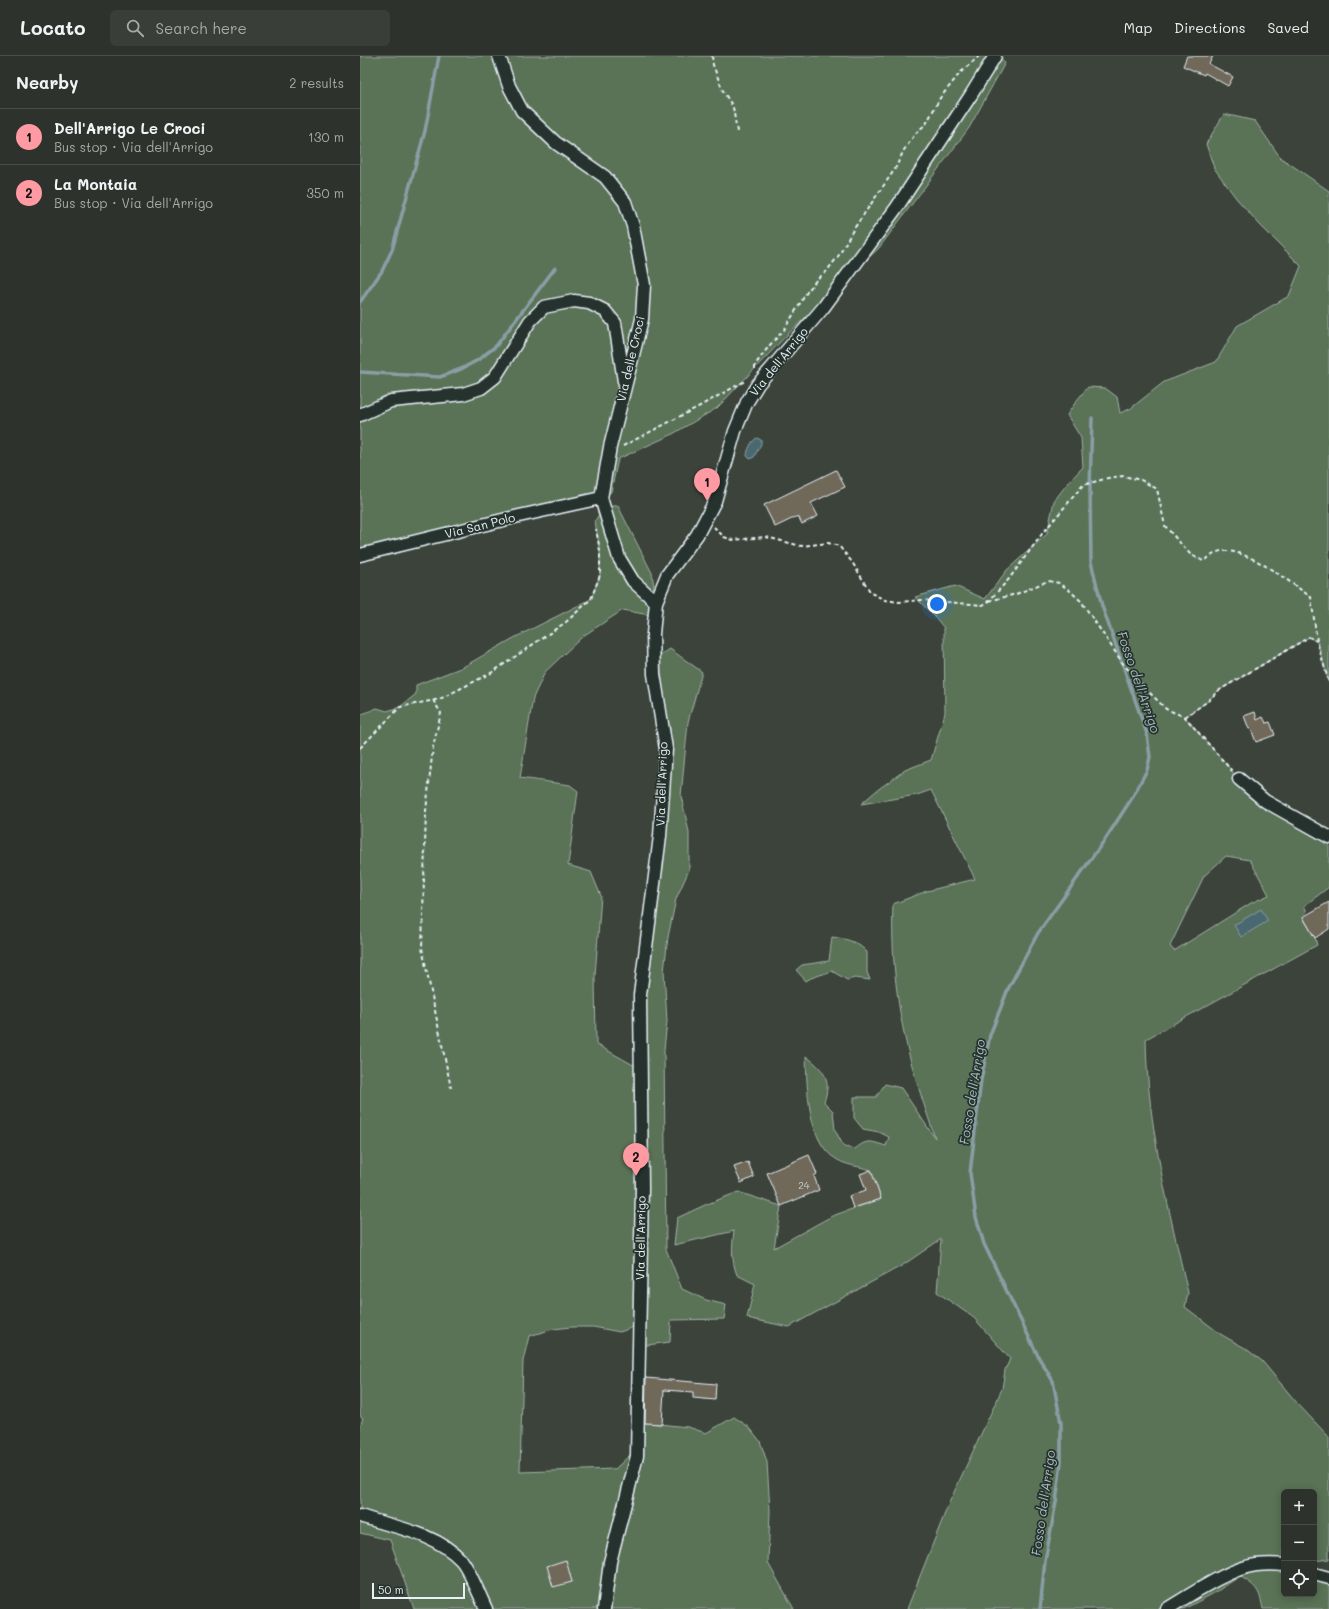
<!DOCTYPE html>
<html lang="en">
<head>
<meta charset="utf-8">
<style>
	:root { --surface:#2d322c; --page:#393e38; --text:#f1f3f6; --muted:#a7aaa9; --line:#484d48; --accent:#ff9aa2 }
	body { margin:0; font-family:Mali,sans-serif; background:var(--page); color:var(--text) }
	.controls { position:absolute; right:12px; bottom:12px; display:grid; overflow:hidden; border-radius:6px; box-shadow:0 2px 10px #0003 }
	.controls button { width:36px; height:36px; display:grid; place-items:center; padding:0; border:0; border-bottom:1px solid var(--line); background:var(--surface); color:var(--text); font:20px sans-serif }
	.scale { position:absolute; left:12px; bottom:10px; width:93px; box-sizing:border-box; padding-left:4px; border:2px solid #e8f1f8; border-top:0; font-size:11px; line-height:14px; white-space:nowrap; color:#e8f1f8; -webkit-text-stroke:3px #26332d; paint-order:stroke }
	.you { position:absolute; left:577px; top:548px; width:14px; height:14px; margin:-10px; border:3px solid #fff; border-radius:50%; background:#1a73e8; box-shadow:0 0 0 6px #1a73e833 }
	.badge { display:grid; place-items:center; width:26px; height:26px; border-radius:50%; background:var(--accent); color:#111; font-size:13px; font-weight:700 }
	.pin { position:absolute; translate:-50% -33px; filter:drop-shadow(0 1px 2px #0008) }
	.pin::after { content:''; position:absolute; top:21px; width:14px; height:12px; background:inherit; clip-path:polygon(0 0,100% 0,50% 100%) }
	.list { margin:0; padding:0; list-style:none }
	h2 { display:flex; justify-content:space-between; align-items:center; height:52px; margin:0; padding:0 16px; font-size:17px }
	h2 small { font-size:13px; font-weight:400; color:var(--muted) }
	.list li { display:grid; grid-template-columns:26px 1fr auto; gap:12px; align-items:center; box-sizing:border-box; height:56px; padding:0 16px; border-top:1px solid var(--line) }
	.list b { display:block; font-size:15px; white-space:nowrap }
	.list p { margin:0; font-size:13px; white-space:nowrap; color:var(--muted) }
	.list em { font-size:13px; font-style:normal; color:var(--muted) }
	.icon { flex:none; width:22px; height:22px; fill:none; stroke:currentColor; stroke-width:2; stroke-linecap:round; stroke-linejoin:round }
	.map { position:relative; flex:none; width:969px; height:1553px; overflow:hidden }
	header { display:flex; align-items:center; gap:24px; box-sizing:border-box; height:56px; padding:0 20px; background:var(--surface); border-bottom:1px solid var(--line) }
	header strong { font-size:19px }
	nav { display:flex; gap:22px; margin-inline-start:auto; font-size:14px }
	.search { width:280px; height:36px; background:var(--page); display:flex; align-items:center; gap:10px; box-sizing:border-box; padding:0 14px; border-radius:6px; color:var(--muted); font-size:15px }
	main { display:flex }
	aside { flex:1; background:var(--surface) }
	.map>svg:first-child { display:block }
	.green { fill:#5a7257; stroke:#a1b2a8; fill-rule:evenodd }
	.water { fill:#496870; stroke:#899fa6 }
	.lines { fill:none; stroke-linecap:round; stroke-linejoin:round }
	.stream { stroke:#899fa6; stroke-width:3.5 }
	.building { fill:#706858; stroke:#e8f1f8 }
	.minor-casing { stroke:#e8f1f8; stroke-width:15 }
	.path { stroke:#e8f1f8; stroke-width:2; stroke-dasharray:4 3; stroke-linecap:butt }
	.minor { stroke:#26332d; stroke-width:12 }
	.labels { text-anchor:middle; stroke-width:3.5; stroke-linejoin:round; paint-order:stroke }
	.number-label { font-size:10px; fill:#cacfd0 }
	.street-label { font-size:12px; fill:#e8f1f8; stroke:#26332d }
	.water-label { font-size:13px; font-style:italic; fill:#a8bac2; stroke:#26332d }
</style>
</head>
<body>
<header>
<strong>Locato</strong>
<div class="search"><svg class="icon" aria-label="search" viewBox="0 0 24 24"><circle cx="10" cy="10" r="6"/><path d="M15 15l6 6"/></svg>Search here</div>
<nav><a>Map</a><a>Directions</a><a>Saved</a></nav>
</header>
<main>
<aside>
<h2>Nearby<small>2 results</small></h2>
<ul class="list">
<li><span class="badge">1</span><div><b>Dell'Arrigo Le Croci</b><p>Bus stop · Via dell'Arrigo</p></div><em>130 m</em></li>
<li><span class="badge">2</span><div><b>La Montaia</b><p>Bus stop · Via dell'Arrigo</p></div><em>350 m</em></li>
</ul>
</aside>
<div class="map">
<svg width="969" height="1553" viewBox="0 0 969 1553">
	<rect width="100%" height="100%" fill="#3c433a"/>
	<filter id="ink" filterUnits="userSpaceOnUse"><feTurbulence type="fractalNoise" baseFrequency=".025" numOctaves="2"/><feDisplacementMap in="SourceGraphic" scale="8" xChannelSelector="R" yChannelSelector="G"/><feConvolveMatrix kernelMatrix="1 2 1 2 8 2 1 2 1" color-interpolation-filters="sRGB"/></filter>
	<g filter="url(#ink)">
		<path class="green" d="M0,0h639l6,7 -36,65 -90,120 -91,86 -71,74 -46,27 -53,24 -7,33 -10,6 -241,57z
			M864,58l31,7 25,36 49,34v492l-12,-41 -8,-5 -91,54 -10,10 -23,16 54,62 90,58v50l-25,19 2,3v4l-3,5 12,20 2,7 -171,94c1,86 23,170 42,254l-3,14 37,28 23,13 17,13 35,42 32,34v122l-15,2v-69h-30v102h30v-20l15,4v31h-66c-4,-21 -7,-22 -23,-33l-24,16 -32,17h-277l42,-106 53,-114 3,-19 5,-11 -36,-41 -37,-26 4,-53 -38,26 -114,62 -42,-9 8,-34 -18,-9c-6,-16 -5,-28 -3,-44l-60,14 3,-27 28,-13 33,-13 43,14 -7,42 58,-32 49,-17 -10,-29c-12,-4 -24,-4 -35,-11 -29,-17 -29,-73 -30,-103 18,14 26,23 18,46l9,9 2,19 9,17 11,2c13,-11 17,-7 31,-3l3,-9 -10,-5 -16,-3 -9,-11v-21h22l9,-13 16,4 34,50c-8,-25 -17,-50 -24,-76 -14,-51 -20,-105 -18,-158l34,-13 48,-12 -44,-89 -14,5 -56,9 15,-13 29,-21 26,-10 14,-47 -1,-85 -9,-11 -20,-20 40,-11 30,13 22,-29 40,-36 7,-33 13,-17 16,-17 -2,-29 -14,-23 10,-15 11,-13 17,1 12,9 3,16 10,-4 34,-27 52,-20 21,-36 52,-30 12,-30 -41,-41 -24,-27 -22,-30 -8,-24zM866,800l24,4 19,35 -18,8 -77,48 -4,-5 34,-70z
			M244,450h14l34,67 4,29 -2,14 -31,-6 -40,26 -38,36 -12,26 -13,80 50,7 8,6 -10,74 23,7 10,24 -6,80 1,68 48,27 -2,-62 19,-159 9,-122 -6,-15 -6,-56 12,-8 32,23 -14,50 -7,74 8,36v38l-13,29 -8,38 -4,34 3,50 -3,29 2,199 16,40 24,11 20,5 -2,14 -53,1 -1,22 -31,4v-21l-19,7 -27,-5h-22l-18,2 -24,7 -6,25 -3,111 95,-3 16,-15 7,-32 50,5 18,6 28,-16 15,10 11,14 7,21 3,49 -2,52 26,46h-380l-24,-69 -30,-7v-106l3,-9 -3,-2v-701l17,-7 10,3 13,-4 16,-13v-9l47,-18 49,-28 79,-40 9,-24v-24l-5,-30z
			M472,881c15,2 24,4 35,15v20l3,8 -15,-2 -8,2 -15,-9 -21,7 -5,3 -10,-11 6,-5 27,-4z"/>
		<path class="water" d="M397,382l4,2v4l-7,13 -4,2 -3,-3c0,-6 5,-16 10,-18z
			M901,853l7,12 -27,16 -7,-12z"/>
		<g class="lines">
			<path class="stream" d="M0,246l22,-31 10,-21 33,-119 14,-75
				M0,316l80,5 21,-8 17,-9 18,-14 59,-78
				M680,1553l5,-48 11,-59 5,-40v-39l-8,-42 -14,-23 -55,-114 -8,-27 -6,-44 11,-93 9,-45 18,-46 30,-56 68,-95 26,-40 15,-28 3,-13 -3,-23 -45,-128 -11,-44 -1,-73 2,-71"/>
		</g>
		<path class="building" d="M827,0h26l-4,8 24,13 -5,9 -23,-13 -1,2 -21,-9z
			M476,414l9,17 -34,16 7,13 -16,8 -4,-8 -23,11 -11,-22z
			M895,656l2,8 6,-3 3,6 4,-1 5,13 -19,7 -5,-13h-2l-5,-13z
			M969,846v27l-14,9 -12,-21z
			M449,1099l8,19 -3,2 5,14 -38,16 -14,-33z
			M388,1106l6,15 -13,6 -7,-16z
			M511,1114l10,29 -28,9 -4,-12 17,-6 -6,-16z
			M286,1322l70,6 -1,16 -22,-2v-6l-29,-2 -2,34 -17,-1z
			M206,1504l6,22 -19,5 -6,-21z"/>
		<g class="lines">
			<defs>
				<path id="minor" d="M139,0l10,30 13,25 34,32 49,34 20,25 8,24 11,59 -2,34 -32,128 -9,51 18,60 14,23 23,21
					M0,359l31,-14 72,-7 18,-6 14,-11 35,-56 14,-14 30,-6 15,2 16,8 10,12 9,58
					M0,499l159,-39 82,-18
					M879,723l26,22 64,36
					M0,1460c33,11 76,17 101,44 7,7 20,38 25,49
					M954,1518l15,4
					M244,1553l6,-47 27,-106 5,-268 -2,-193 20,-159 6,-87 -12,-75 -1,-40 3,-32 11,-27 30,-40 18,-34 20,-70 12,-29 11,-18 65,-76 74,-101 74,-112 24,-39
					M807,1553c23,-14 63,-41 89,-44 9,-1 19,-1 28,0"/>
			</defs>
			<use href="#minor" class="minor-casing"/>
			<path class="path" d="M352,0l1,9 10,26 10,16 4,25
				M395,313v-4l14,-19 15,-16 23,-38 10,-13 9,-7 13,-17 14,-25 42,-61 9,-19 12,-17 10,-9 14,-26 20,-25 19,-17
				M263,390l75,-39 47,-26
				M354,471l10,10 9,3 33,-3 35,9 27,-3 11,3 13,16 19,31 14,7 14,2 23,-2 61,5 5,-3 21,-23 33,-45 41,-49 25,-7 15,-2 18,4 16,9 8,37 25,28 13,7c6,-3 13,-10 19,-10 27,-2 67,31 89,46l6,44 12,42
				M629,545l27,-7 32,-13 11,2 9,6 13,12 43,64 19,21 23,23 19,8 47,54
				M73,644l8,13 -8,34 -7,64 -4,137 29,140
				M825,661l23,-16 10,-10 91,-54 7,4
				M0,692l40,-41 40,-8 51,-26 75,-51 25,-23 9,-24v-24l-4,-22"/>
			<use href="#minor" class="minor"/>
		</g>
	</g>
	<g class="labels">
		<g class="number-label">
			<text x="444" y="1133">24</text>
		</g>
		<g class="street-label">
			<text transform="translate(271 303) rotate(-77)" y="4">Via delle Croci</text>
			<text transform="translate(419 306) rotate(-51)" y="4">Via dell'Arrigo</text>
			<text transform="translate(120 470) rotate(-14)" y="4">Via San Polo</text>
			<text transform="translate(302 728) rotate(-88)" y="4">Via dell'Arrigo</text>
			<text transform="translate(281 1182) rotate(-89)" y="4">Via dell'Arrigo</text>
		</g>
		<g class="water-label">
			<text transform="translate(779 626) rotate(71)" y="5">Fosso dell'Arrigo</text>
			<text transform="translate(612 1036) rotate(-81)" y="5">Fosso dell'Arrigo</text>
			<text transform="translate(683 1447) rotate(-82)" y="5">Fosso dell'Arrigo</text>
		</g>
	</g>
</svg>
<div class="controls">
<button>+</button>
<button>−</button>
<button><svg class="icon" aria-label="locate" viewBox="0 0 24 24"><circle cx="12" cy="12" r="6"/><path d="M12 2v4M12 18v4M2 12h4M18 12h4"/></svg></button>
</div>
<div class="scale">50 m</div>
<div class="you"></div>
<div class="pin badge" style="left:347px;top:445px">1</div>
<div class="pin badge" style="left:276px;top:1120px">2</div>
</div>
</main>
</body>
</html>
